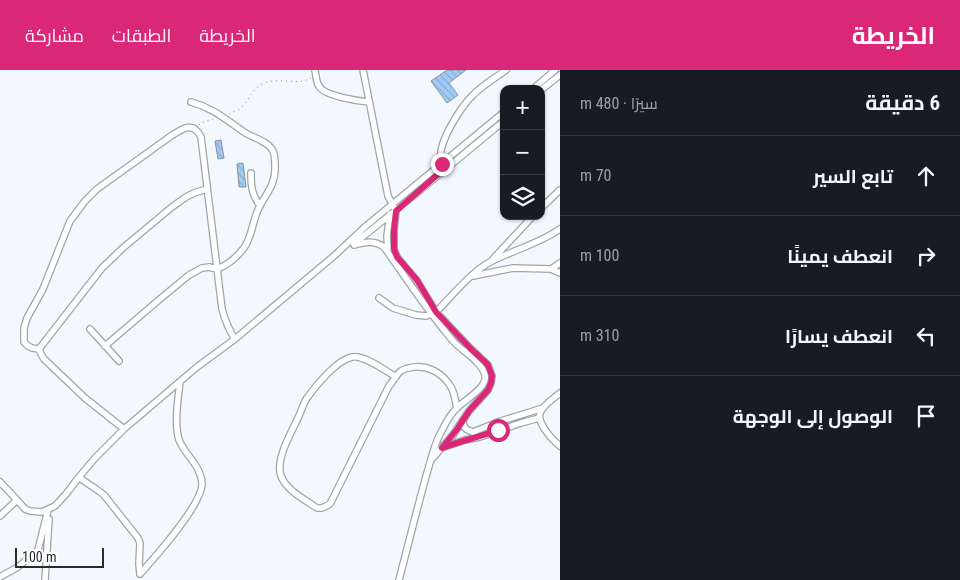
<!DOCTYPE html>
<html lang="ar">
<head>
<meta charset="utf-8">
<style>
	:root { --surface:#171b24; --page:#242831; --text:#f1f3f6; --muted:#9ea1a6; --line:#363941; --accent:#db2777 }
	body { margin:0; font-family:"Roboto Condensed",Cairo,sans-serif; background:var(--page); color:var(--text); direction:rtl }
	.controls { position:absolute; right:15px; top:15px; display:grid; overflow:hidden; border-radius:10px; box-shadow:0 1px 4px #0004 }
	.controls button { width:45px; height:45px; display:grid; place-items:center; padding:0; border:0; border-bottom:1px solid var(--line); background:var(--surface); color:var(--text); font:25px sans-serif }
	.scale { position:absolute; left:15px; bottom:12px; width:89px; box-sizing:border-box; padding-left:5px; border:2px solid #292b2e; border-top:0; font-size:14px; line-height:18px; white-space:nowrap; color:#292b2e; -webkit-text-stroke:4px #fff; paint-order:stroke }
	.stop { position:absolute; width:15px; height:15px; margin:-11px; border:4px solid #db2777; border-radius:50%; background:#fff }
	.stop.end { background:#db2777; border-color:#fff; box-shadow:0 1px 5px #0008 }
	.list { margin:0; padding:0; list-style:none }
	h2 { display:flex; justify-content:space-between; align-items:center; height:65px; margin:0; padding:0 20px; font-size:21px }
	h2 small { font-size:16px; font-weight:400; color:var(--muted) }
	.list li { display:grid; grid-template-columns:32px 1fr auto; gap:15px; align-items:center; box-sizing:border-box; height:80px; padding:0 20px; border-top:1px solid var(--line) }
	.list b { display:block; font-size:19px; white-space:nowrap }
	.list em { font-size:16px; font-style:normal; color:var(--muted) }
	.icon { flex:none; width:28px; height:28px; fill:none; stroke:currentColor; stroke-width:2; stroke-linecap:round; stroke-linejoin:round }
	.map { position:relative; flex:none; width:560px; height:510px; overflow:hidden; direction:ltr }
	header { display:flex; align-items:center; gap:30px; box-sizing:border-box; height:70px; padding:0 25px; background:var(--accent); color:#fff }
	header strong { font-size:24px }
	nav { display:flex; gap:28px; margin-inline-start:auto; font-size:18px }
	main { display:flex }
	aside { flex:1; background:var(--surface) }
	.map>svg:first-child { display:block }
	.building { fill:url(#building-back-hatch); stroke:#8c9298 }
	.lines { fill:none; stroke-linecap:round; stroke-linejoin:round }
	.minor-casing { stroke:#9fa5ab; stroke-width:8 }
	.path { stroke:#888c90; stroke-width:1; stroke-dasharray:1 4; stroke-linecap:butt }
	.minor { stroke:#fff; stroke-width:5.5 }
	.route { stroke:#db2777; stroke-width:6 }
</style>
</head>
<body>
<header>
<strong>الخريطة</strong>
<nav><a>الخريطة</a><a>الطبقات</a><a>مشاركة</a></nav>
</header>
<main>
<aside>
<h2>6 دقيقة<small>سيرًا · 480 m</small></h2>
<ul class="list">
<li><svg class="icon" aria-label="ahead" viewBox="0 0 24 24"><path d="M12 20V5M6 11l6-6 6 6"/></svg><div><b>تابع السير</b></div><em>70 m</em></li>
<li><svg class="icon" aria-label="right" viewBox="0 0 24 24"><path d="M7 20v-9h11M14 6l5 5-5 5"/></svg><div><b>انعطف يمينًا</b></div><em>100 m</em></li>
<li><svg class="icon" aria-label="left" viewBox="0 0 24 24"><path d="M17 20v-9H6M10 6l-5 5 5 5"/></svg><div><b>انعطف يسارًا</b></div><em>310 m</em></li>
<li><svg class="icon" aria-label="arrive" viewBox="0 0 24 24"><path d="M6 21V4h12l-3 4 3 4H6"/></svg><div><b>الوصول إلى الوجهة</b></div></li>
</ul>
</aside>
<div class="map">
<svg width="560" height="510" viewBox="0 0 560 510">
	<defs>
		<pattern id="building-back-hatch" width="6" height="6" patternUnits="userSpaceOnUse" patternTransform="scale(1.25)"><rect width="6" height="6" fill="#9fcbf5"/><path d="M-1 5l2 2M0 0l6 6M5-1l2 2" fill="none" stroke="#89aed2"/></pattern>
	</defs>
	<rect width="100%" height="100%" fill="#f2f8fe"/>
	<path class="building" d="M447,0h19l-17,13 9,12 -11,8 -16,-22z
		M221,70l3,18 -6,1 -3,-18z
		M243,93l3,24h-7l-2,-23z"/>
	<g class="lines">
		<defs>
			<path id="minor" d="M315,0c1,5 1,12 4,16 5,10 39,15 50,16
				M363,0l25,126 8,15 -2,19v19l3,8 20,24 19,31 35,37 17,16 4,11 -1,7 -3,7 -19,21 -16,24 -22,25
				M533,19l22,-19
				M541,20l19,-15
				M444,97c-1,-3 -3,-5 -3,-7 -4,-17 21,-55 33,-66 9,-9 21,-16 32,-24
				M251,103c0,15 1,21 9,33
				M541,138l19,-18
				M355,173c50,-40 99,-81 149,-122
				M354,175c11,-3 20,-5 30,2 23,32 44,65 70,95 9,10 27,19 31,33 3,13 -21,25 -28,33 -8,7 -12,17 -17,26 -5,10 -8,21 -11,32 -11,38 -20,76 -30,114
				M388,182l-1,-16 3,-22
				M493,189l40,-43
				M551,199l9,4
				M473,206l40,-8 38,1 9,-6
				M379,228l14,10 23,7 10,1 10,-4c16,-16 34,-39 54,-50 23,-12 49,-18 70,-33
				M90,259l29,32
				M105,276l55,-47 29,-24 13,-7 7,-1 8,2c11,-4 20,-12 27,-21 7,-10 8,-22 12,-33 6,-19 20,-26 19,-49 0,-5 0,-11 -2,-15 -5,-10 -20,-13 -29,-19 -18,-12 -30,-24 -53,-30
				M39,279l-7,-1 -4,-2 -4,-4v-14l3,-10 16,-29 27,-68 15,-20 12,-12 74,-53c12,-8 22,-15 30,1l21,172c3,11 6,20 13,30
				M39,279l63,-81 22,-21 48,-40 14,-10 8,-4 13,-4
				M39,279l2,5 3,5 41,39 39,31
				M396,307c-10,-6 -33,-23 -44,-20 -15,3 -36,28 -45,41 -4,6 -6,14 -9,20 -7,15 -23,42 -17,58 6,15 23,23 36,32h5l8,-4 59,-118c4,-4 7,-12 12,-15 1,-1 6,-3 8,-3 17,-5 35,5 43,21 3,6 3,12 5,19
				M560,323c-6,5 -17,12 -20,20 -3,10 12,27 20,33
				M463,350c0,8 3,10 10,12l28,-11 42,-13
				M444,377l21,-7 15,-3 41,-14 18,-5
				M79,407c8,7 17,11 25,18l34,43 2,5 -1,21 1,10
				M0,412l17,18 8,9 5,2 12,1 13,-6 11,-12 13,-17 16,-19 29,-29 73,-62 38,-28 99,-83 32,-30 138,-114
				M0,446l17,-16
				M140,504c15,-17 63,-70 62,-91 -1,-17 -17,-28 -23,-43 -5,-17 -1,-41 1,-58
				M0,507l18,-10 20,-17 10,-40
				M45,510l4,-61"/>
		</defs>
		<use href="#minor" class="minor-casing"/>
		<path class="path" d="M229,44c3,-2 8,-3 11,-5 10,-9 10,-19 24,-26 16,-6 33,3 47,-5
			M199,55l1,-2 14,-4"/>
		<use href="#minor" class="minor"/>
	</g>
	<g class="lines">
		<path class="route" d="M442,94l3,4 -49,43 -2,19v19l3,8 20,23 19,32 35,37 17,16 4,11 -1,7 -3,7 -19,21 -11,17 -16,20c18,-7 38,-11 56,-18"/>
	</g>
</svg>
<div class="controls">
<button>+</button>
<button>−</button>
<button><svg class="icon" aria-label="layers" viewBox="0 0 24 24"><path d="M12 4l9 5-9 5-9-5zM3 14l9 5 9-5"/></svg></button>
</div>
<div class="scale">100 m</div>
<div class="stop" style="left:498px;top:360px"></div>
<div class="stop end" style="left:442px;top:94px"></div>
</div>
</main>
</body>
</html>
